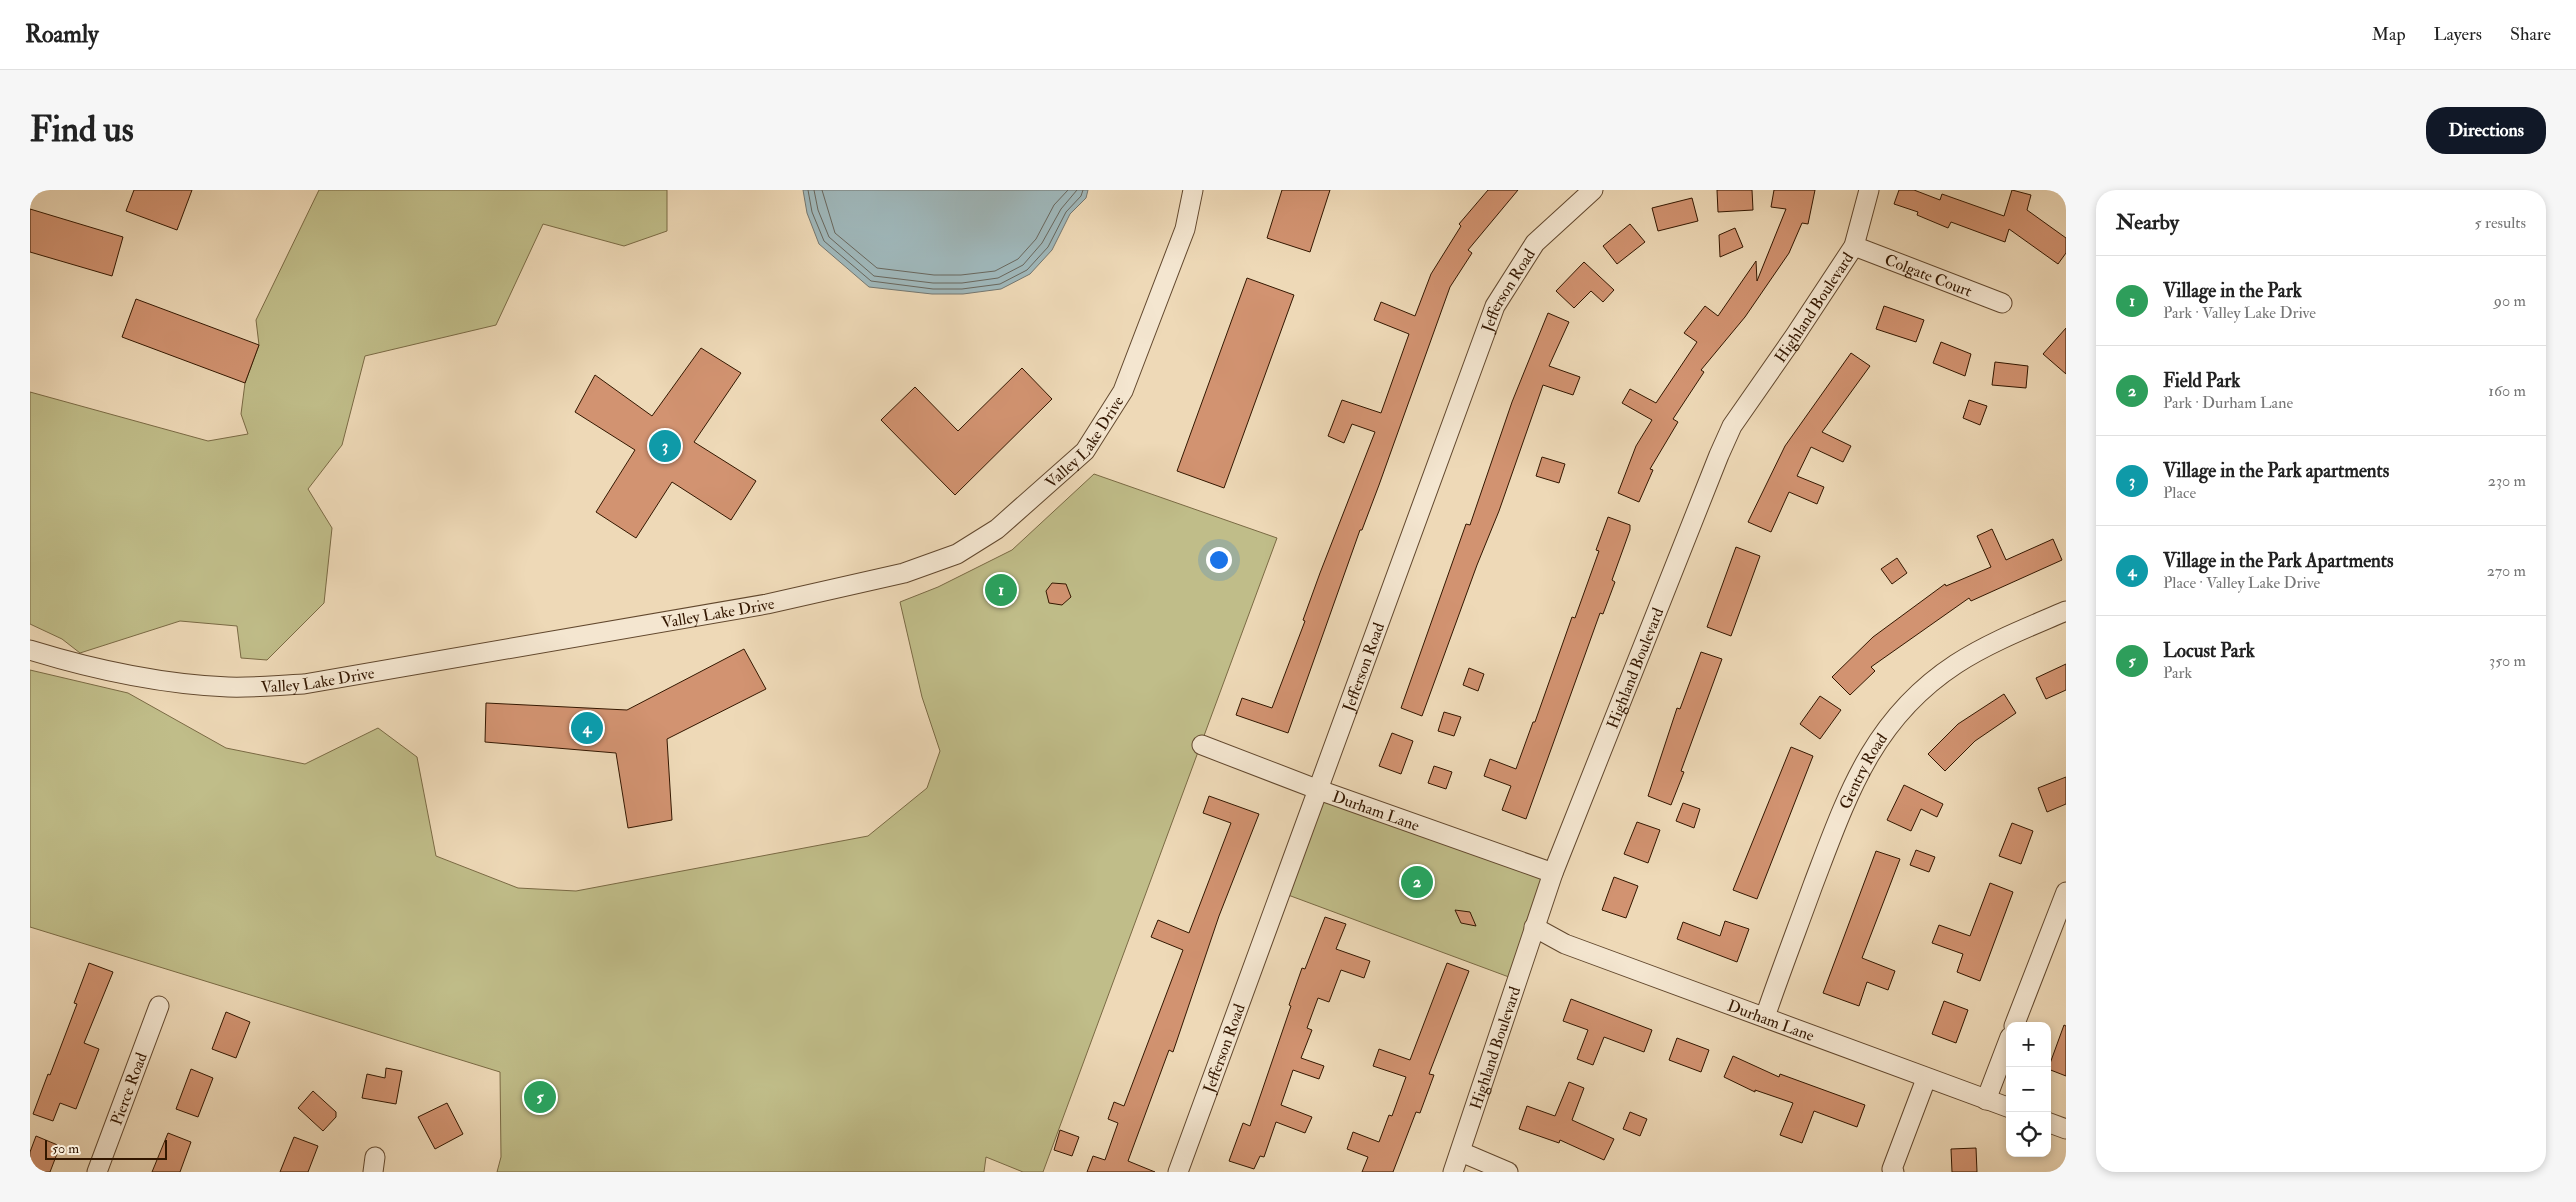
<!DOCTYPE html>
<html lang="en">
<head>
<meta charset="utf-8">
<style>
	:root { --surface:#fff; --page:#f6f6f6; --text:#222; --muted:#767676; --line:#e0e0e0; --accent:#111827 }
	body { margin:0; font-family:"IM FELL Double Pica",serif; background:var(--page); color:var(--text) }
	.controls { position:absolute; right:15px; bottom:15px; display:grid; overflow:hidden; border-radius:10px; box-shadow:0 2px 8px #0003 }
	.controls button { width:45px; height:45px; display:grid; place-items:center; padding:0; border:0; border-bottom:1px solid var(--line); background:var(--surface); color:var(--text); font:25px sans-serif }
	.scale { position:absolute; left:15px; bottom:12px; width:122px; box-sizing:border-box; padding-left:5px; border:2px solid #331700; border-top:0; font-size:14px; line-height:18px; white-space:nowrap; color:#331700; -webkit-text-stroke:4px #f4e6d0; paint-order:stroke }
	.you { position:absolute; left:1188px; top:369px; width:18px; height:18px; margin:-12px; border:4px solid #fff; border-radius:50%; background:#1a73e8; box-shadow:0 0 0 8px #1a73e833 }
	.badge { display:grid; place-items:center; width:32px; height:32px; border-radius:50%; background:var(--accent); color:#fff; font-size:16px; font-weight:700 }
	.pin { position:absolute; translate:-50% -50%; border:2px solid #fff; box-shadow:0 1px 5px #0006 }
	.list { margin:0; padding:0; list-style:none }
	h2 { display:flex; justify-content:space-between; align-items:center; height:65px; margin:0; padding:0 20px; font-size:21px }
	h2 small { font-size:16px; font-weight:400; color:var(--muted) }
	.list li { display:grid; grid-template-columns:32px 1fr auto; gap:15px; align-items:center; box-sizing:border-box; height:90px; padding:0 20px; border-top:1px solid var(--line) }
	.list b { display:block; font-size:19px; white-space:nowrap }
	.list p { margin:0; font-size:16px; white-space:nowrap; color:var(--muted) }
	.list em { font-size:16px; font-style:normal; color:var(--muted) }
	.icon { flex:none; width:28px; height:28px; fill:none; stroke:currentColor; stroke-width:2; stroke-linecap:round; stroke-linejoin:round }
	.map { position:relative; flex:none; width:2036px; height:982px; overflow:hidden; border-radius:20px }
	header { display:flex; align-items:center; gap:30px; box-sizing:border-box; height:70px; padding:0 25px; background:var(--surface); border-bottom:1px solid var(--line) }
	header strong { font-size:24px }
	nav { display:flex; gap:28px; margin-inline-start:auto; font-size:18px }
	.intro { display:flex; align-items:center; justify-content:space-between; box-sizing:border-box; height:120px; padding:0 30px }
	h1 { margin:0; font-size:35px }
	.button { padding:12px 22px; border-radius:20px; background:var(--accent); color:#fff; font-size:18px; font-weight:700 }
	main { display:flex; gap:30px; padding:0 30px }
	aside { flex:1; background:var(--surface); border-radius:20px; box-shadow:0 2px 8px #0003 }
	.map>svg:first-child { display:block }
	.green { fill:#c0bd89; stroke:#7a6a44 }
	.water { fill:#9fb7ba; stroke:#747770 }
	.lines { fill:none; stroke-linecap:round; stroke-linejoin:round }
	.shore { stroke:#69675d; stroke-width:1 }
	.building { fill:#d29371; stroke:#331700 }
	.minor-casing { stroke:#62482e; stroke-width:21 }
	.minor { stroke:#f4e6d0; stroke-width:19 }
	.labels { text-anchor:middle; stroke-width:4; stroke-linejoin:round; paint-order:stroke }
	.street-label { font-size:16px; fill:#331700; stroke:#f4e6d0 }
</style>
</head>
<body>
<header>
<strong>Roamly</strong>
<nav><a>Map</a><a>Layers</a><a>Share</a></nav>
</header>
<div class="intro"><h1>Find us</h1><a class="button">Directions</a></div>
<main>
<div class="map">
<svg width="2036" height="982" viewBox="0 0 2036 982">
	<rect width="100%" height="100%" fill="#eed9b7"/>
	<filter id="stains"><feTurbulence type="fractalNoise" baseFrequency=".004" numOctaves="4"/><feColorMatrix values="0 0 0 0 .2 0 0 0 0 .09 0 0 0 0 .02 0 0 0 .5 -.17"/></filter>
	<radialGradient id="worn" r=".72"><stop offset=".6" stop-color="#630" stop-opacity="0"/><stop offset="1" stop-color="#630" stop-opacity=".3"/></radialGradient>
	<path class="green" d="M289,0h348v41l-43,15 -81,-22 -47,101 -131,31 -23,89 -34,44 24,39 -8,75 -57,57 -26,-2 -4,-32 -57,-5 -100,32 -18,-14 -32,-15v-232l178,49 40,-7 -7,-20 4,-31 14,-38 -3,-25z
		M1064,284l183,64 -234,634h-20l-37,-15 -2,15h-487l4,-15 -1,-85 -470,-145v-257l98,23 98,55 79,16 73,-36 39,29 19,99 82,32 58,3 292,-55 59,-48 13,-37 -18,-54 -22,-95 38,-15 74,-37z
		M1289,600l234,83 -36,107 -237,-88z"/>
	<path class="water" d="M773,0h285l-2,8 -16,16 -18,36 -22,24 -29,15 -38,5h-31l-63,-7 -50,-43 -12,-31z"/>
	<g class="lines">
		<path class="shore" d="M778,0l4,22 12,29 47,40 62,8h29l38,-5 27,-14 21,-23 18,-35 15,-16 2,-6
			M784,0l4,20 11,27 45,39 59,7h29l36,-5 25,-13 19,-22 19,-34 16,-19
			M792,0l13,43 42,35 57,7h27l34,-4 23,-12 18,-20 18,-34 14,-15"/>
	</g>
	<path class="building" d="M104,0h58l-15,40 -51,-19z
		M1252,0h48l-20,62 -43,-14z
		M1458,0h30l-50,60 4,3 -22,34 -71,198 -17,45h-2l-72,203 -52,-18 6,-17 30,10 33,-87 -2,-1 17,-47 55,-141 -23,-8 -8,19 -16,-7 14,-36 39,13 28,-79 -35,-14 7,-18 34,14 16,-42 30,-48 -2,-2z
		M1687,0h35l1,20 -35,2z
		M1744,0h41l-7,34 -6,-1 -13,30 -44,64 -44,53 3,2 -31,47 5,3 -28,47 3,1 -14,32 -21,-9 18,-47 16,-26 -30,-17 8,-14 26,14 41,-61 -13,-9 21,-27 13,10 38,-55 1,20 29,-72 -15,-2z
		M1869,0h15l26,10 2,-6 62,22 8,-26 19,5 -4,15 39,28v15l-8,11 -49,-35 -4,13 -54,-20 -3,6 -31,-13 1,-3 -24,-8z
		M1662,8l6,23 -40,10 -6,-23z
		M0,19l93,28 -11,39 -82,-24z
		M1600,34l15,18 -28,22 -14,-18z
		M1705,38l8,19 -23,10 -1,-22z
		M1554,72l30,28 -11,12 -12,-11 -17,17 -18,-17z
		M1217,88l47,17 -70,193 -47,-17z
		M106,109l123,46 -14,38 -123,-46z
		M1854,116l40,14 -8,22 -40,-13z
		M1518,123l21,9 -20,44 31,11 -7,18 -30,-10 -44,126 -22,54 -55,151 -21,-8 65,-184 4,1 42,-123z
		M2036,138v46l-23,-20z
		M1911,152l30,12 -6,22 -32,-13z
		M671,158l40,25 -47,69 62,39 -25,39 -59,-38 -36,56 -40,-26 39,-62 -60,-38 20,-37 57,41z
		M1821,163l19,13 -48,66 29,14 -8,16 -32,-15 -14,29 27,11 -7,17 -28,-12 -18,40 -23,-10 37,-76z
		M1965,172l33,4 -2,22 -34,-3z
		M992,178l30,31 -97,96 -74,-75 34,-33 43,44z
		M1939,210l18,6 -7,19 -17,-7z
		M1512,267l23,7 -6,19 -23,-7z
		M1578,327l22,8v5l-18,50 3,2 -12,32 -3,-1 -74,206 -24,-9 9,-24 -27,-10 6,-17 26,10 17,-47h2l37,-105 3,1 24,-67 -3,-1z
		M1962,339l14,31 47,-21 9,21 -91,41 -2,-3 -98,69 4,4 -25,24 -18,-18 41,-40 72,-53 1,2 45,-19 -14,-31z
		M1706,357l24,9 -29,80 -24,-9z
		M1867,368l10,15 -15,11 -11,-15z
		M1022,393l14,1 5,13 -9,8 -13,-2 -3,-12z
		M714,459l22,40 -99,50 5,81 -44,8 -12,-75 -131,-11 1,-39 141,7z
		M1671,462l21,7 -41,112 3,1 -13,33 -23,-9 29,-88 3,1z
		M2036,474v26l-20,9 -10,-21z
		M1439,478l15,6 -6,17 -15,-6z
		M1974,504l12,19 -41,28 -30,30 -17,-17 30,-30z
		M1790,506l21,14 -21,29 -20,-15z
		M1414,522l17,5 -7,19 -16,-5z
		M1362,543l21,8 -12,33 -22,-8z
		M1761,557l22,9 -56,143 -24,-9z
		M1404,576l18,6 -6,17 -18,-6z
		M2036,587v27l-19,8 -9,-24z
		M1874,595l39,19 -6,13 -16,-8 -10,22 -24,-11z
		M1179,606l50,18 -40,102 -46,136 -4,-2 -41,111 27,11h-68l6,-16 12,4 13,-37 -10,-4 6,-17 10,4 59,-156 -32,-13 7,-17 31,13 42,-110 -28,-10z
		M1653,613l17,6 -6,19 -18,-7z
		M1607,632l23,8 -12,33 -24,-9z
		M1982,633l21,8 -12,33 -22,-8z
		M1886,660l19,7 -6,15 -19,-7z
		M1846,661l24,8 -38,99 33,13 -7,19 -21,-8 -8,24 -36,-13z
		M1584,687l24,9 -12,32 -24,-8z
		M1960,693l23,9 -33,89 -23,-9 6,-18 -31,-11 7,-18 31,11z
		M1425,720l15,2 6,14 -15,-3z
		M1295,727l21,7 -10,25 34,12 -6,17 -23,-8 -12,32 -11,-4 -11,30 5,2 -11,28 23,8 -5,13 -26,-9 -12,35 31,12 -7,16 -29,-11 -12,35 -4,-1 -6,13 -25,-8 14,-38 7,3 41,-120 -2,-1 13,-37 3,1z
		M1695,731l24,8 -12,33 -60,-23 6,-17 37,14z
		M59,773l24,9 -29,71 15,6 -23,60 -16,-6 -7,18 -20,-7 15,-40 2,1 27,-71 -3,-1z
		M1417,773l22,8 -40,103 5,1 -14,38 -4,-1 -23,60h-31l6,-15 -21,-8 6,-17 26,10 10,-27 3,1 14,-39 -33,-11 6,-17 31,11z
		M1541,809l81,31 -8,22 -40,-15 -11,28 -16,-6 11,-29 -25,-9z
		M1914,811l24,9 -12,33 -24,-9z
		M196,822l24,10 -14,36 -24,-9z
		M2034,835l2,1v50l-18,-7z
		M1647,848l32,12 -8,22 -32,-12z
		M1703,866l46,21 1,-3 85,31 -8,22 -43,-16 -12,32 -22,-8 13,-32 -38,-13v2l-31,-15z
		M356,878l16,3 -6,33 -34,-6 5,-24 18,4z
		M161,879l22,9 -15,39 -22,-8z
		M1539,892l15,6 -12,32 42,19 -10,21 -44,-20 -1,3 -40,-14 8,-23 28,10z
		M283,901l23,21v5l-13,14 -25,-23z
		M417,913l16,31 -28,15 -17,-32z
		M1600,922l17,7 -7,17 -17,-7z
		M1030,940l19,7 -7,19 -18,-6z
		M138,943l23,9 -11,30h-28z
		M6,946l24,10 -10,26h-20v-20z
		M264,947l24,9 -10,26h-28z
		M1946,958l1,24h-25l-1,-23z"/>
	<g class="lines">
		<defs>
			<g id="minor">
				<path id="s1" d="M1824,56l148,57"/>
				<path id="s2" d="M0,460c65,20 130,34 198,37 25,1 51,-2 76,-3l463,-80 137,-31 53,-19 40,-25 88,-78 38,-60 62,-162 8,-39"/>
				<path id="s3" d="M1172,555l117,45 234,83"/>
				<path id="s4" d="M1504,737l31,17 445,164"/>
				<path id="s5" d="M1735,827c15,-44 32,-88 48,-132 34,-89 59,-166 143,-221 34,-22 73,-37 110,-53"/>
				<path d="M1984,836l52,-134"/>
				<path d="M1956,910l24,-63"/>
				<path d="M2017,932l19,7"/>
				<path d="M1431,962l47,20"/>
				<path id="s6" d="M67,982l62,-166"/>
				<path d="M343,982l2,-15"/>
				<path id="s7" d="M1148,982l317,-866 40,-63 58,-53"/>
				<path id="s8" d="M1423,982l100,-299 166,-418 13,-29 62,-89 60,-91 15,-56"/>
				<path d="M1864,982l-2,-3 34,-90"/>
			</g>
		</defs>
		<use href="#minor" class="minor-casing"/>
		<use href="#minor" class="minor"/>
	</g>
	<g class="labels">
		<g class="street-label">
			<text dy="6" stroke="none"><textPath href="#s1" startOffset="80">Colgate Court</textPath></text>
			<text dy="6" stroke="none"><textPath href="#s7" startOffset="942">Jefferson Road</textPath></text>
			<text dy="6" stroke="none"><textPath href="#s8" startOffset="941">Highland Boulevard</textPath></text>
			<text dy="6" stroke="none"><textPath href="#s2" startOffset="1116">Valley Lake Drive</textPath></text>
			<text dy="6" stroke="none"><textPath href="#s2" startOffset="698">Valley Lake Drive</textPath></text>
			<text dy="6" stroke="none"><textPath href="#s7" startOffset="538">Jefferson Road</textPath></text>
			<text dy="6" stroke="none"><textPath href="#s8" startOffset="536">Highland Boulevard</textPath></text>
			<text dy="6" stroke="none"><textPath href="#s2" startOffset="292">Valley Lake Drive</textPath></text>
			<text dy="6" stroke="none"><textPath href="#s5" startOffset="265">Gentry Road</textPath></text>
			<text dy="6" stroke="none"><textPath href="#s3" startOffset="186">Durham Lane</textPath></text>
			<text dy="6" stroke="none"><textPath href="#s4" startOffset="255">Durham Lane</textPath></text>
			<text dy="6" stroke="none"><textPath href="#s7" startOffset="132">Jefferson Road</textPath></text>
			<text dy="6" stroke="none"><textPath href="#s8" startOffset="131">Highland Boulevard</textPath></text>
			<text dy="6" stroke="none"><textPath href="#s6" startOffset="89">Pierce Road</textPath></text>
		</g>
	</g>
	<rect width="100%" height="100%" filter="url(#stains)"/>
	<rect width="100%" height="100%" fill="url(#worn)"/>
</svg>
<div class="controls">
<button>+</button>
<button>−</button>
<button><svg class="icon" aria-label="locate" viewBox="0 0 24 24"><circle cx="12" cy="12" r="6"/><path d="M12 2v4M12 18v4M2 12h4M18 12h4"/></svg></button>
</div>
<div class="scale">50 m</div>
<div class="you"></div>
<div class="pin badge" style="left:971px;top:400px;background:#2e9e5b">1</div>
<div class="pin badge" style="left:1387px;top:692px;background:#2e9e5b">2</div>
<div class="pin badge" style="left:635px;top:256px;background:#0f9aa8">3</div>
<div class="pin badge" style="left:557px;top:538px;background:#0f9aa8">4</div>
<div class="pin badge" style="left:510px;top:907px;background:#2e9e5b">5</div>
</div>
<aside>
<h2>Nearby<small>5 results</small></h2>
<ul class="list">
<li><span class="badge" style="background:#2e9e5b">1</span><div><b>Village in the Park</b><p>Park · Valley Lake Drive</p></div><em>90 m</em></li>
<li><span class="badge" style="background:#2e9e5b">2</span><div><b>Field Park</b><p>Park · Durham Lane</p></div><em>160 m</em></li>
<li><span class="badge" style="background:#0f9aa8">3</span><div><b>Village in the Park apartments</b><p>Place</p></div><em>230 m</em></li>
<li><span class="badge" style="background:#0f9aa8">4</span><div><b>Village in the Park Apartments</b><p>Place · Valley Lake Drive</p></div><em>270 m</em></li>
<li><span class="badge" style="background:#2e9e5b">5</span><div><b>Locust Park</b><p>Park</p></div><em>350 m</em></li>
</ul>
</aside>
</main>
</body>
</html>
